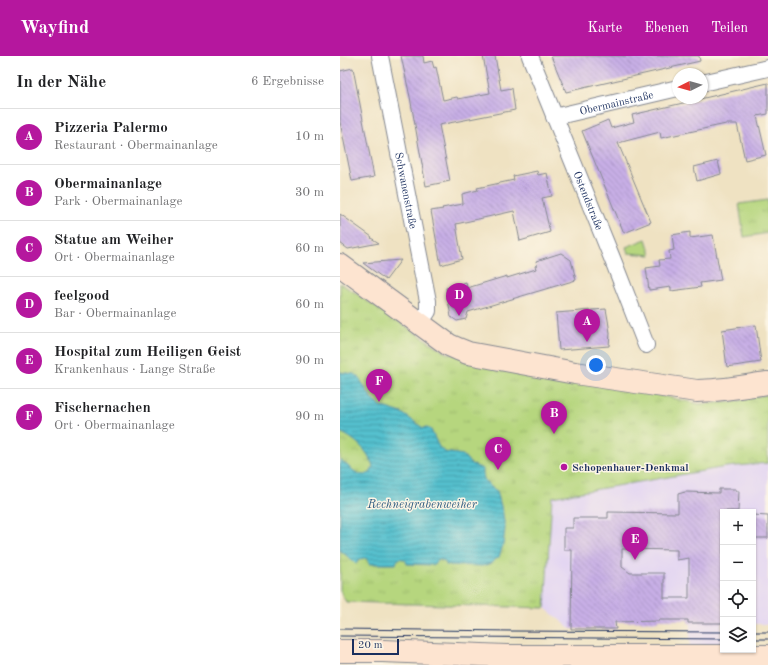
<!DOCTYPE html>
<html lang="de">
<head>
<meta charset="utf-8">
<style>
	:root { --surface:#fff; --page:#f6f6f6; --text:#202124; --muted:#757577; --line:#e0e0e0; --accent:#b5179e }
	body { margin:0; font-family:"Old Standard TT",serif; background:var(--page); color:var(--text) }
	.controls { position:absolute; right:12px; bottom:12px; display:grid; overflow:hidden; border-radius:0px; box-shadow:0 1px 3px #0004 }
	.controls button { width:36px; height:36px; display:grid; place-items:center; padding:0; border:0; border-bottom:1px solid var(--line); background:var(--surface); color:var(--text); font:20px sans-serif }
	.compass { position:absolute; left:332px; top:12px; width:36px; height:36px; border-radius:50%; background:var(--surface); box-shadow:0 1px 3px #0004; rotate:265deg }
	.scale { position:absolute; left:12px; bottom:10px; width:47px; box-sizing:border-box; padding-left:4px; border:2px solid #1b2f5e; border-top:0; font-size:11px; line-height:14px; white-space:nowrap; color:#1b2f5e; -webkit-text-stroke:3px #fcf5e5; paint-order:stroke }
	.you { position:absolute; left:256px; top:309px; width:14px; height:14px; margin:-10px; border:3px solid #fff; border-radius:50%; background:#1a73e8; box-shadow:0 0 0 6px #1a73e833 }
	.badge { display:grid; place-items:center; width:26px; height:26px; border-radius:50%; background:var(--accent); color:#fff; font-size:13px; font-weight:700 }
	.pin { position:absolute; translate:-50% -33px; filter:drop-shadow(0 1px 2px #0008) }
	.pin::after { content:''; position:absolute; top:21px; width:14px; height:12px; background:inherit; clip-path:polygon(0 0,100% 0,50% 100%) }
	.list { margin:0; padding:0; list-style:none }
	h2 { display:flex; justify-content:space-between; align-items:center; height:52px; margin:0; padding:0 16px; font-size:17px }
	h2 small { font-size:13px; font-weight:400; color:var(--muted) }
	.list li { display:grid; grid-template-columns:26px 1fr auto; gap:12px; align-items:center; box-sizing:border-box; height:56px; padding:0 16px; border-top:1px solid var(--line) }
	.list b { display:block; font-size:15px; white-space:nowrap }
	.list p { margin:0; font-size:13px; white-space:nowrap; color:var(--muted) }
	.list em { font-size:13px; font-style:normal; color:var(--muted) }
	.icon { flex:none; width:22px; height:22px; fill:none; stroke:currentColor; stroke-width:2; stroke-linecap:round; stroke-linejoin:round }
	.map { position:relative; flex:none; width:428px; height:609px; overflow:hidden }
	header { display:flex; align-items:center; gap:24px; box-sizing:border-box; height:56px; padding:0 20px; background:var(--accent); color:#fff }
	header strong { font-size:19px }
	nav { display:flex; gap:22px; margin-inline-start:auto; font-size:14px }
	main { display:flex }
	aside { flex:1; background:var(--surface) }
	.map>svg:first-child { display:block }
	.built { fill:#e2d4f3 }
	.park { fill:url(#park-tufts); stroke:#68826e }
	.garden { fill:#b6d67e; stroke:#68826e }
	.water { fill:url(#water-rules); stroke:#387896 }
	.building { fill:url(#building-back-hatch); fill-rule:evenodd }
	.lines { fill:none; stroke-linecap:round; stroke-linejoin:round }
	.minor-casing { stroke:#858890; stroke-width:18 }
	.secondary-casing { stroke:#858890; stroke-width:24 }
	.minor { stroke:#fff; stroke-width:16 }
	.secondary { stroke:#fde4d0; stroke-width:22 }
	.tram { stroke:#1b2f5e; stroke-width:1 }
	.poi-dot { fill:#b5179e; stroke:#fcf5e5; stroke-width:1.5 }
	.labels { text-anchor:middle; stroke-width:3; stroke-linejoin:round; paint-order:stroke }
	.street-label { font-size:11px; fill:#1b2f5e; stroke:#fcf5e5 }
	.poi-label { font-size:11px; font-weight:bold; fill:#1b2f5e; stroke:#fcf5e5; text-anchor:start }
	.water-label { font-size:12px; font-style:italic; fill:#2c5a80; stroke:#fcf5e5 }
</style>
</head>
<body>
<header>
<strong>Wayfind</strong>
<nav><a>Karte</a><a>Ebenen</a><a>Teilen</a></nav>
</header>
<main>
<aside>
<h2>In der Nähe<small>6 Ergebnisse</small></h2>
<ul class="list">
<li><span class="badge">A</span><div><b>Pizzeria Palermo</b><p>Restaurant · Obermainanlage</p></div><em>10 m</em></li>
<li><span class="badge">B</span><div><b>Obermainanlage</b><p>Park · Obermainanlage</p></div><em>30 m</em></li>
<li><span class="badge">C</span><div><b>Statue am Weiher</b><p>Ort · Obermainanlage</p></div><em>60 m</em></li>
<li><span class="badge">D</span><div><b>feelgood</b><p>Bar · Obermainanlage</p></div><em>60 m</em></li>
<li><span class="badge">E</span><div><b>Hospital zum Heiligen Geist</b><p>Krankenhaus · Lange Straße</p></div><em>90 m</em></li>
<li><span class="badge">F</span><div><b>Fischernachen</b><p>Ort · Obermainanlage</p></div><em>90 m</em></li>
</ul>
</aside>
<div class="map">
<svg width="428" height="609" viewBox="0 0 428 609">
	<defs>
		<pattern id="park-tufts" width="24" height="20" patternUnits="userSpaceOnUse"><rect width="24" height="20" fill="#b6d67e"/><path d="M3 7l-1-3M5 7V3M7 7l1-3M15 17l-1-3M17 17v-4M19 17l1-3" fill="none" stroke="#9cb86f"/></pattern>
		<pattern id="water-rules" width="6" height="5" patternUnits="userSpaceOnUse"><rect width="6" height="5" fill="#54c0ce"/><path d="M0 2.5h6" fill="none" stroke="#459caa"/></pattern>
		<pattern id="building-back-hatch" width="6" height="6" patternUnits="userSpaceOnUse"><rect width="6" height="6" fill="#c8afe6"/><path d="M-1 5l2 2M0 0l6 6M5-1l2 2" fill="none" stroke="#a28fbe"/></pattern>
	</defs>
	<rect width="100%" height="100%" fill="#fcf5e5"/>
	<filter id="ink" filterUnits="userSpaceOnUse"><feTurbulence type="fractalNoise" baseFrequency=".025" numOctaves="2"/><feDisplacementMap in="SourceGraphic" scale="8" xChannelSelector="R" yChannelSelector="G"/><feConvolveMatrix kernelMatrix="1 2 1 2 8 2 1 2 1" color-interpolation-filters="sRGB"/></filter>
	<filter id="wash" filterUnits="userSpaceOnUse"><feTurbulence type="fractalNoise" baseFrequency=".012" numOctaves="4" result="noise"/><feDisplacementMap in="SourceGraphic" scale="16" xChannelSelector="R" yChannelSelector="G"/><feGaussianBlur stdDeviation="0.9" result="paint"/><feColorMatrix in="noise" values="0 0 0 0 0 0 0 0 0 0 0 0 0 0 0 0 0 1.4 0 .05"/><feComposite in="paint" operator="in"/></filter>
	<g filter="url(#wash)">
		<rect width="100%" height="100%" fill="#efe2c2"/>
		<path class="built" d="M428,407v161h-15v-112h-30v111h-1l-1,42h-31v-42l-2,-3h-29v1h-4v1l-10,-1v1h-2v-1l-27,-2v10h-45l-26,-21 7,-111 174,-30z"/>
		<path class="park" d="M428,144v33l-24,4 -5,-33z
			M0,227l106,70 165,32 89,19 33,-2 35,-8v69l-42,4 -174,30 -7,111 -199,-6 -6,-11z"/>
		<path class="garden" d="M306,183l5,16 -23,-2 -2,-6z"/>
		<path class="water" d="M0,316l14,2 5,4 12,19v2l12,8 19,6 21,15 4,-1 4,3 8,17 6,5 18,3 8,9 12,5c-1,12 5,16 14,22l6,23 2,15 -2,16 -4,12 -8,6 -8,3 -37,-1 -1,-3 -3,-2h-5l-3,5 -27,-1 -1,-3c-4,-4 -9,-3 -10,3h-27c-1,-4 -2,-6 -6,-6l-5,3 -1,2h-2l-15,-13v-91c5,4 16,16 23,16 2,0 4,-1 7,-2l3,-7c-5,-16 -18,-27 -33,-34z"/>
		<g id="blocks">
			<path class="building" d="M61,0h22l1,7 8,-2 2,7 2,-1 7,33 14,-3 1,2 32,-6 -7,-37h12l6,34 11,-2 3,22 -76,15 11,56 -24,5 -16,-89z
				M211,0h148l1,5 -134,31z
				M13,12l21,109 -22,4 -12,-59v-51z
				M428,27v31l-11,2 9,39 -21,5 -8,-36h-11l-65,14 -1,-6 -42,11 33,79 -27,11 -42,-102 26,-11 3,8 23,-6 -2,-7z
				M378,105l3,13 -24,7 -3,-14z
				M197,115l1,4 9,-2 5,23 -10,2 8,34 -30,9 -6,-30 -58,13 6,35 -21,6 -10,-54 12,-2 -1,-1 21,-4 -1,-10 16,-4 -1,-2 37,-8 -1,-4z
				M0,158l32,23 -1,1 8,5 -31,6 -8,-6z
				M350,176v6l23,-3 8,45 -21,3 1,4 -30,4v-4l-22,3 -3,-22 14,-2 -1,-6 11,-1 -1,-8 5,-1 -2,-15z
				M221,197l10,7 5,20 -108,32 -2,7 -9,2 -6,-4 -5,-29 20,-6 1,6 40,-12v2l29,-9 -1,-3 2,-1 -1,-4z
				M61,204l-15,20 -23,-17z
				M266,253l2,11 2,13 -1,13 -50,4 -3,-37z
				M416,269l5,37 -34,5 -5,-37z
				M379,433h17v2h3l-1,20h-15v112h-35v-3h-29v1l-44,1 1,7h-45l1,-79h-8v-22h9v-10h35v-6l70,1v-19l7,-2 34,1zM282,493l55,1v10l12,-2v40h-25v-25h-34l-8,-6z
				M413,459l15,1v22h-15z"/>
		</g>
	</g>
	<g filter="url(#ink)">
		<use href="#blocks" fill-opacity="0" stroke="#858890" stroke-width="1"/>
		<g class="lines">
			<defs>
				<g id="minor">
					<path id="s1" d="M40,0l48,245v10l-8,12"/>
					<path id="s2" d="M190,0l84,207 32,82"/>
					<path d="M362,27l66,-15"/>
					<path id="s3" d="M214,61l124,-29"/>
				</g>
				<path id="secondary" d="M0,209l109,80 9,4 10,4 107,20 122,18c24,0 48,-5 71,-8
					M0,595h43l123,5h262"/>
			</defs>
			<use href="#minor" class="minor-casing"/>
			<use href="#secondary" class="secondary-casing"/>
			<use href="#minor" class="minor"/>
			<use href="#secondary" class="secondary"/>
			<path class="tram" d="M0,573l172,2 211,1
				M413,576h15
				M0,580l383,3
				M413,583h15"/>
		</g>
	</g>
	<circle class="poi-dot" cx="224" cy="411" r="4"/>
	<g class="labels">
		<g class="street-label">
			<text dy="4" stroke="none"><textPath href="#s3" startOffset="64">Obermainstraße</textPath></text>
			<text dy="4" stroke="none"><textPath href="#s1" startOffset="137">Schwanenstraße</textPath></text>
			<text dy="4" stroke="none"><textPath href="#s2" startOffset="156">Ostendstraße</textPath></text>
		</g>
		<g class="poi-label">
			<text x="232" y="415">Schopenhauer-Denkmal</text>
		</g>
		<g class="water-label">
			<text x="82" y="452">Rechneigrabenweiher</text>
		</g>
	</g>
</svg>
<div class="controls">
<button>+</button>
<button>−</button>
<button><svg class="icon" aria-label="locate" viewBox="0 0 24 24"><circle cx="12" cy="12" r="6"/><path d="M12 2v4M12 18v4M2 12h4M18 12h4"/></svg></button>
<button><svg class="icon" aria-label="layers" viewBox="0 0 24 24"><path d="M12 4l9 5-9 5-9-5zM3 14l9 5 9-5"/></svg></button>
</div>
<svg class="compass" viewBox="-18 -18 36 36"><path d="M0-13l5 13h-10z" fill="#e53935"/><path d="M0 13l5-13h-10z" fill="#757577"/></svg>
<div class="scale">20 m</div>
<div class="you"></div>
<div class="pin badge" style="left:247px;top:286px">A</div>
<div class="pin badge" style="left:214px;top:378px">B</div>
<div class="pin badge" style="left:158px;top:414px">C</div>
<div class="pin badge" style="left:119px;top:260px">D</div>
<div class="pin badge" style="left:295px;top:504px">E</div>
<div class="pin badge" style="left:39px;top:346px">F</div>
</div>
</main>
</body>
</html>
